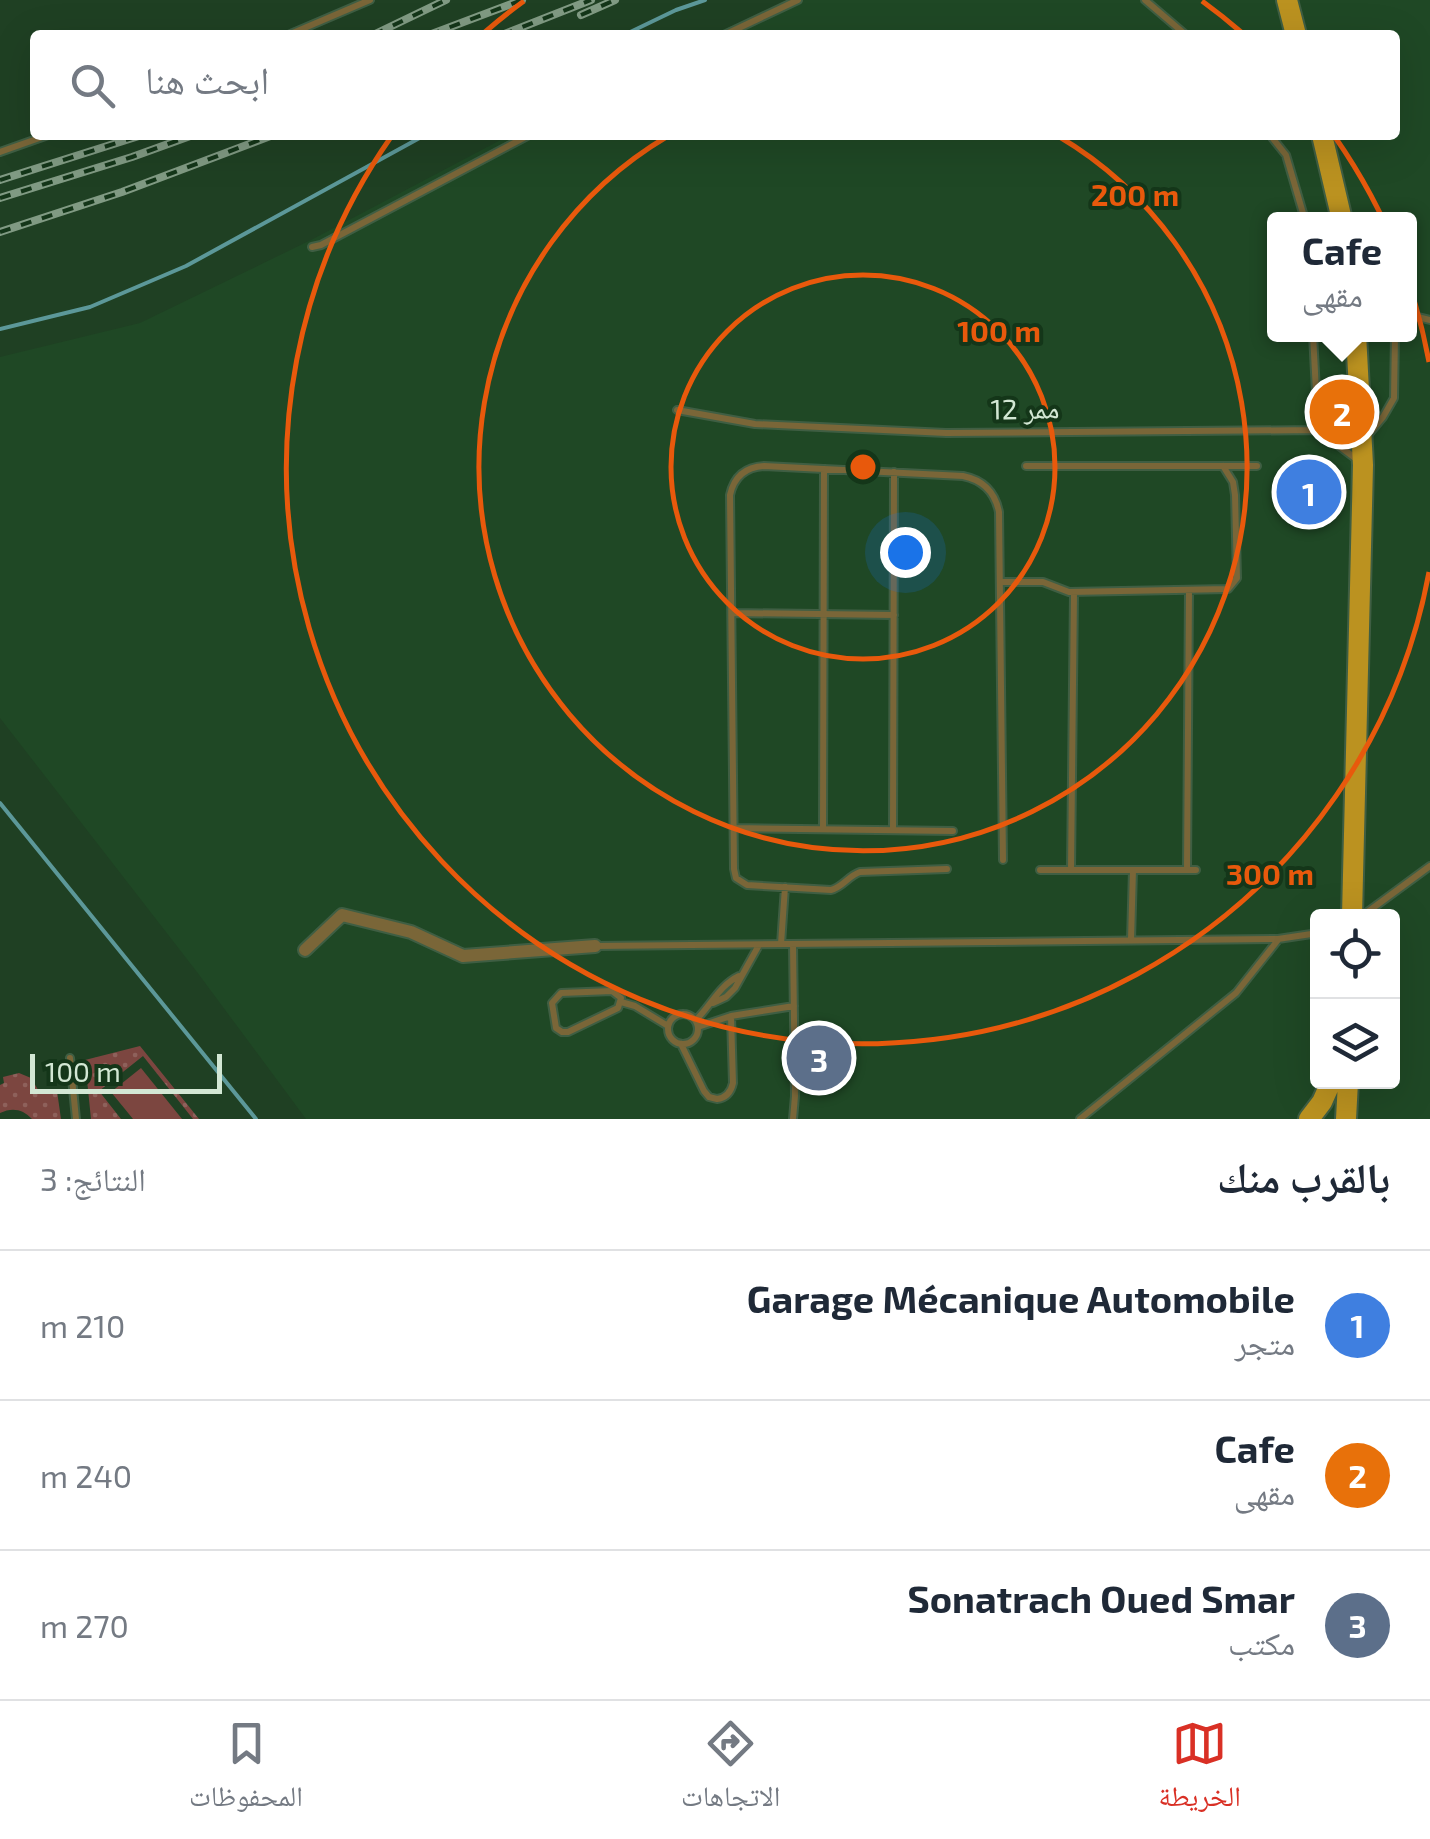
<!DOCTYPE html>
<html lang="ar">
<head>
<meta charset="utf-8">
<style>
	:root { --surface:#fff; --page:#f2f2f3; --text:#1f2937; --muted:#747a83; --line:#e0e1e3; --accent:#d93025 }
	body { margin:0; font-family:"Exo 2","Noto Naskh Arabic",sans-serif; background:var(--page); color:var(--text); direction:rtl }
	.controls { position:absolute; right:30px; bottom:30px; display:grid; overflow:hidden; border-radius:10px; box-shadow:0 10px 40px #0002 }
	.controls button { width:90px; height:90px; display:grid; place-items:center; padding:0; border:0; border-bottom:2px solid var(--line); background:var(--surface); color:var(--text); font:50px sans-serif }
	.scale { position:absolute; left:30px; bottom:25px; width:192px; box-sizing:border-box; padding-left:10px; border:5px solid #d3e7d4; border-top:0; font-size:28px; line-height:35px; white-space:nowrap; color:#d3e7d4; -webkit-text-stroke:8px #143619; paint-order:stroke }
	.you { position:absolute; left:905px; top:552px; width:35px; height:35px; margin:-25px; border:8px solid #fff; border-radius:50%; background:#1a73e8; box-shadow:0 0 0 15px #1a73e833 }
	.badge { display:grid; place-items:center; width:65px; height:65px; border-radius:50%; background:var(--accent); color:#fff; font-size:32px; font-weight:700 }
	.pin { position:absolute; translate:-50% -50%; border:5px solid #fff; box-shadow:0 2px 10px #0006 }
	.popup { position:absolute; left:1267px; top:212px; width:150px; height:130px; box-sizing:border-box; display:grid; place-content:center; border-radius:10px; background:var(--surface); filter:drop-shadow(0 2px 8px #0005); font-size:32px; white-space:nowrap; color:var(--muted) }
	.popup b { font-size:38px; color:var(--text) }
	.popup::after { content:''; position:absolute; left:50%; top:100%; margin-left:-20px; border:20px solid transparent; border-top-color:var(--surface) }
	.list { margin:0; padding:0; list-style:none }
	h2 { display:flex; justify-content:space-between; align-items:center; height:130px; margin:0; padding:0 40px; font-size:42px }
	h2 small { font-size:32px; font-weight:400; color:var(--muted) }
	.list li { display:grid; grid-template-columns:65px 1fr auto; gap:30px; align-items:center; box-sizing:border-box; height:150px; padding:0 40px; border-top:2px solid var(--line) }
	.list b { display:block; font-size:38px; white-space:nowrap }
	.list p { margin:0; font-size:32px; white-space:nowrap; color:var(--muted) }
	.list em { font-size:32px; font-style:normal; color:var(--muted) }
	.icon { flex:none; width:55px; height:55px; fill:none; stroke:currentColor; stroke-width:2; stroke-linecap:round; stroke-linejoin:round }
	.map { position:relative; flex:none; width:1430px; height:1119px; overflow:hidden; direction:ltr }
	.search { position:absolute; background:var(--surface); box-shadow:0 10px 40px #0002; left:30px; right:30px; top:30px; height:110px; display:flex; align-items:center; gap:25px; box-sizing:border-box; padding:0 35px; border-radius:10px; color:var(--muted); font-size:38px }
	.sheet { height:580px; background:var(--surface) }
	nav { display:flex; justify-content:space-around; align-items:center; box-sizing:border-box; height:140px; border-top:2px solid var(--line); background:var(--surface); font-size:28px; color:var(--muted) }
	nav a { display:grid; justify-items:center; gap:5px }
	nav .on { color:var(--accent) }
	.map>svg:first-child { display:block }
	.built { fill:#1f4825; fill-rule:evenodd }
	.grass { fill:url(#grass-dots) }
	.pitch { fill:#7c4640 }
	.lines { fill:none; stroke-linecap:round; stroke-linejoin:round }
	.stream { stroke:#5c9899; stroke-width:4 }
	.lane-casing { stroke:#3f5e43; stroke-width:10 }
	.street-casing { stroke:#3f5e43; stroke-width:16 }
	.primary-casing { stroke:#3f5e43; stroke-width:24 }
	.lane { stroke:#7a6638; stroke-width:6 }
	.street { stroke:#7a6638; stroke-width:12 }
	.primary { stroke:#bb9220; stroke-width:20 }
	.rail-casing { stroke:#809a83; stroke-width:8 }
	.rail { stroke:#143619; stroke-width:4; stroke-dasharray:11; stroke-linecap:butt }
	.ring { fill:none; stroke:#e8590c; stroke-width:5 }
	.labels { text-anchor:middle; stroke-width:8; stroke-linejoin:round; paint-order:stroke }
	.street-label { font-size:28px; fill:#d3e7d4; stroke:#143619 }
	.centre { fill:#e8590c; stroke:#143619; stroke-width:5 }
	.ring-label { font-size:30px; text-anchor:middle; font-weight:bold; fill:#e8590c; stroke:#143619; stroke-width:8; stroke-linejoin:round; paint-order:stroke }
</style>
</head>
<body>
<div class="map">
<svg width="1430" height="1119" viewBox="0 0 1430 1119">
	<defs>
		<pattern id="grass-dots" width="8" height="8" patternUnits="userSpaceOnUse" patternTransform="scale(2.5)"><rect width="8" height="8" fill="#7c4640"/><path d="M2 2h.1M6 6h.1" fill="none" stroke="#8e615b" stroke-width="1.8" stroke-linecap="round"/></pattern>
	</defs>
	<rect width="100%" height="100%" fill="#1f4023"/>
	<path class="built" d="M789,0h641v1119h-1124l-109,-147 -197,-254v-361l140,-34 173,-84 197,-104h885v-100h-684zM1274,220h136v114h-136zM1318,916h74v166h-74z"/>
	<path class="grass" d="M140,1046l59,73h-6l-50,-63 -44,35 22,28h-30l-6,-59z
		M19,1073l12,5 9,15 17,-2 4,28h-29c-9,-10 -20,-12 -32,-6v-28l4,-2 -1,-6z"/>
	<path class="pitch" d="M141,1068l41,51h-49l-22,-27z"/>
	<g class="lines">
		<path class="stream" d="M624,35l52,-25 29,-10
			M0,329l90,-22 96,-41 239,-131
			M0,803l256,316"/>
		<defs>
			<path id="lane" d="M1145,0l41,35
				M288,35l82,-35
				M724,35l74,-35
				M1270,135l16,20 19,65
				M0,152l48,-17
				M312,247l9,-2 208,-110
				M1410,315l20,5
				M1313,334l5,96
				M677,410l78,14 191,9 372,-3 41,31
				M1368,435l15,-18 11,-19 1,-64
				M1026,466h231
				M1000,582h43l26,10 159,-3 9,-11 -2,-83 -2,-13 -10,-16
				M732,613l162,2
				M734,828l219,3
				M823,829l1,-360
				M893,830l1,-358
				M947,869l-87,3c-12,4 -17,15 -29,18l-84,-5 -11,-7 -2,-9 -4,-374c4,-18 15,-28 34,-29l199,10c20,4 32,16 36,36l4,348
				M1040,870h156
				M1071,870l3,-278
				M1187,870l2,-280
				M1362,916l68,-50
				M1131,940l2,-70
				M781,944l4,-57
				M793,944l2,152 -2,23
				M595,946l683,-7 40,-6
				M612,991l9,7 -3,10 -50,24h-6l-6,-4 -4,-25 9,-10z
				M621,1002l14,4 33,20
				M713,1003l13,-6 9,-9 24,-43
				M668 1029a15 15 0 1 1 30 0a15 15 0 1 1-30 0Z
				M696,1020c15,-15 24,-35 43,-44
				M698,1027l33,-11 63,-10
				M681,1044l23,47 5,6 8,2c9,-1 14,-7 16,-16l-2,-67
				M70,1058l6,61
				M1080,1119l156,-126 42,-53"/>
			<path id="street" d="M305,950l37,-35 69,17 52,24 132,-10"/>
			<path id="primary" d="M1287,0l9,35
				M1322,135l20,85
				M1352,916l11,-451 -7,-131
				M1309,1119l13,-17 9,-20
				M1346,1119l2,-37"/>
		</defs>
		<use href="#lane" class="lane-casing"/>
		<use href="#street" class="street-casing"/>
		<use href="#primary" class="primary-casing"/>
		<use href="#lane" class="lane"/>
		<use href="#street" class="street"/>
		<use href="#primary" class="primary"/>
		<defs>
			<path id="rail" d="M581,15l34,-15
				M373,35l73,-35
				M429,35l93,-35
				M502,35l89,-35
				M0,180l142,-45
				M0,198l132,-41 61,-22
				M0,232l122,-40 151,-57"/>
		</defs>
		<use href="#rail" class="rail-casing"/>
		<use href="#rail" class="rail"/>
	</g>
	<g class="ring">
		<circle cx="863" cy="467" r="192"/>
		<path d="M1058 136A384 384 0 1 1 668 136"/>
		<path d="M1429 572A576 576 0 1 1 391 137M485 32A576 576 0 0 1 524 1M1202 1A576 576 0 0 1 1241 32M1335 137A576 576 0 0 1 1429 362"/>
	</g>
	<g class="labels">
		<g class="street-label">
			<text transform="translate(1025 409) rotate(-1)" y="10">ممر 12</text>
		</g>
	</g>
	<circle cx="863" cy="467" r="15" class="centre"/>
	<g class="ring-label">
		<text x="1135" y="206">200 m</text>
		<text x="999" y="342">100 m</text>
		<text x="1270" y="885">300 m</text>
	</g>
</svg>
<div class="controls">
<button><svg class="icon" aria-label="locate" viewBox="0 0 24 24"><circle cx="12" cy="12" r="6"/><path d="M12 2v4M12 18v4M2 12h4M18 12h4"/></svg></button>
<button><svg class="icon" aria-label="layers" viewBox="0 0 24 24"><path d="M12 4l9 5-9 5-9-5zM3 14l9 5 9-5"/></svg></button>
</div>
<div class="scale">100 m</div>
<div class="you"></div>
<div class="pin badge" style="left:1309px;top:492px;background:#3f7fe0">1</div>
<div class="pin badge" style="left:1342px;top:412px;background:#e8710a">2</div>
<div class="popup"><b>Cafe</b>مقهى</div>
<div class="pin badge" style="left:819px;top:1058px;background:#5c6f8a">3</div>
<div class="search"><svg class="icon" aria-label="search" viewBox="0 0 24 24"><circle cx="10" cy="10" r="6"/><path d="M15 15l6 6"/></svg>ابحث هنا</div>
</div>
<section class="sheet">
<h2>بالقرب منك<small>النتائج: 3</small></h2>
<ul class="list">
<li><span class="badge" style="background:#3f7fe0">1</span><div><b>Garage Mécanique Automobile</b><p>متجر</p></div><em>210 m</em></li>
<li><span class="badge" style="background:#e8710a">2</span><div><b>Cafe</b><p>مقهى</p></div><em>240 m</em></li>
<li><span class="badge" style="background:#5c6f8a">3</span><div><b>Sonatrach Oued Smar</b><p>مكتب</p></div><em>270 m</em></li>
</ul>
</section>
<nav>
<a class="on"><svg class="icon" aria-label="map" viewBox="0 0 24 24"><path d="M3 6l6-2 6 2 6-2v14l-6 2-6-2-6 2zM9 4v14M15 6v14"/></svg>الخريطة</a>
<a><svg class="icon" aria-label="directions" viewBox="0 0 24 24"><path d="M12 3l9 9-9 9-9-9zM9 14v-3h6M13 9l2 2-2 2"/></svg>الاتجاهات</a>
<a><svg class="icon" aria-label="saved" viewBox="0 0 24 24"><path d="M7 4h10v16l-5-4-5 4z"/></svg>المحفوظات</a>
</nav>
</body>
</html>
